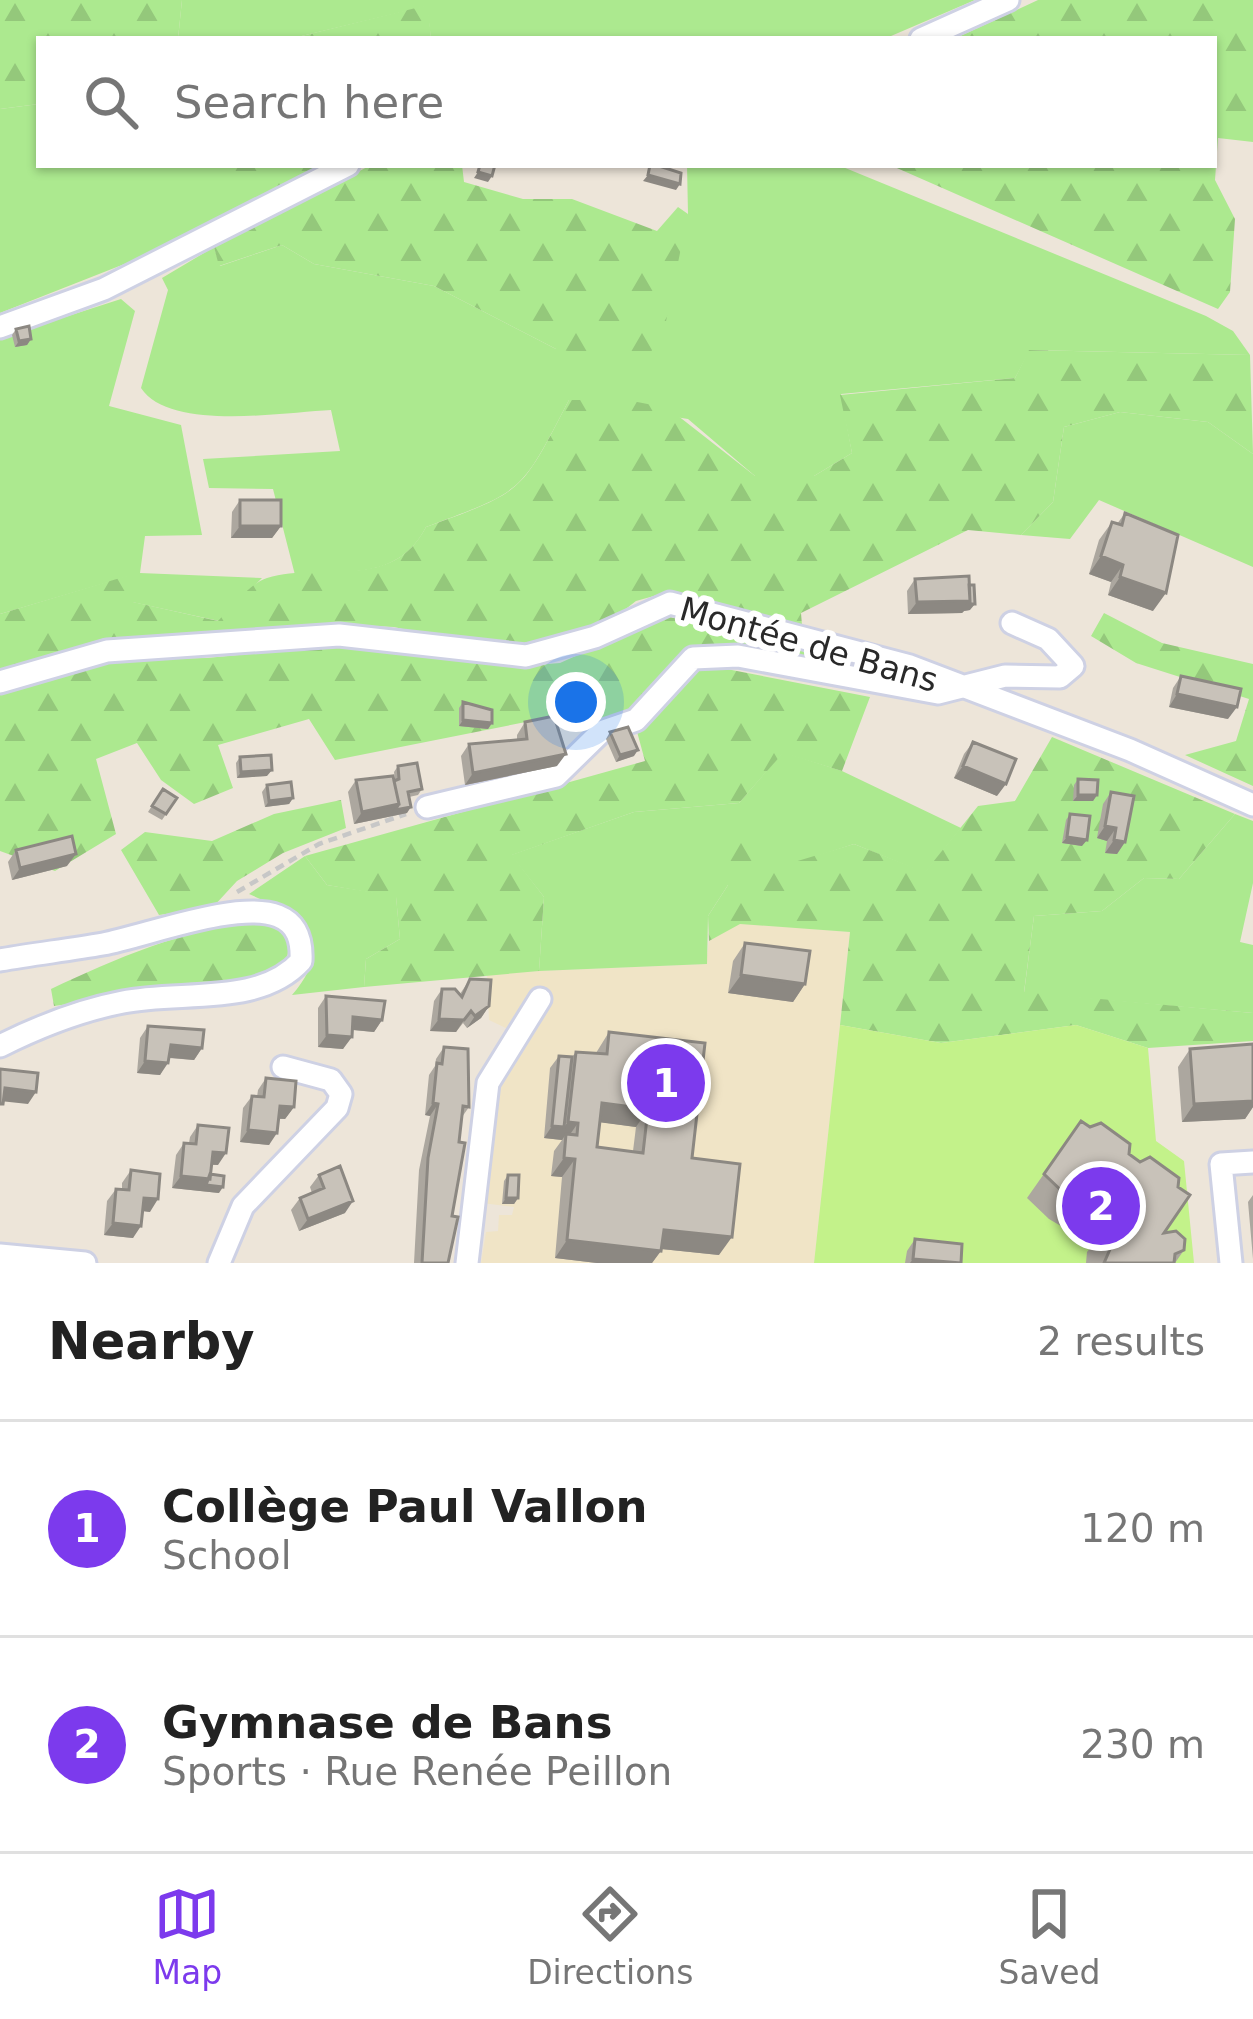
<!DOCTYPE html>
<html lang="en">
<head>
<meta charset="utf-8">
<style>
	:root { --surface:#fff; --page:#f6f6f6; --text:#222; --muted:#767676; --line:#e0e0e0; --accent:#7c3aed }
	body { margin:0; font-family:"DejaVu Sans",sans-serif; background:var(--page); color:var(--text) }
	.you { position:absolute; left:576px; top:702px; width:42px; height:42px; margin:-30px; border:9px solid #fff; border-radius:50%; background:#1a73e8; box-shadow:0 0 0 18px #1a73e833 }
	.badge { display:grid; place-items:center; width:78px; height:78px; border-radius:50%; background:var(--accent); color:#fff; font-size:39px; font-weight:700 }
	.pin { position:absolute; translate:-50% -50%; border:6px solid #fff; box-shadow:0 3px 12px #0006 }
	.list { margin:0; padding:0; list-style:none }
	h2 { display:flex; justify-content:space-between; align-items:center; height:156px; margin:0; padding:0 48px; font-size:51px }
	h2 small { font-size:39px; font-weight:400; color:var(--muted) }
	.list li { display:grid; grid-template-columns:78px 1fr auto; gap:36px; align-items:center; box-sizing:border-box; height:216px; padding:0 48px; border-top:3px solid var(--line) }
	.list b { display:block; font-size:45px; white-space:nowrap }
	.list p { margin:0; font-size:39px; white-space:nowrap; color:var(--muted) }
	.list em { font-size:39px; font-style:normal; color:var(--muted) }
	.icon { flex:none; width:66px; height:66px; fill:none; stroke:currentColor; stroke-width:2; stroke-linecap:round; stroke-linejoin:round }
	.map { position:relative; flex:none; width:1253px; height:1263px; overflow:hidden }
	.search { position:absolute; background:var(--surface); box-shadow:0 3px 9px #0004; left:36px; right:36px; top:36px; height:132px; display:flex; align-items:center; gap:30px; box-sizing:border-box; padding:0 42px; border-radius:0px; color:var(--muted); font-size:45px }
	.sheet { height:588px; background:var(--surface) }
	nav { display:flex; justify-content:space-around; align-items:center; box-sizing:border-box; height:168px; border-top:3px solid var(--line); background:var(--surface); font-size:33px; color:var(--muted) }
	nav a { display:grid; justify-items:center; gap:6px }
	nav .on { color:var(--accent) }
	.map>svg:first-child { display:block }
	.education { fill:#f0e4c6 }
	.grass { fill:#ace98f }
	.forest { fill:url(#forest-firs) }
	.pitch { fill:#c3f28a }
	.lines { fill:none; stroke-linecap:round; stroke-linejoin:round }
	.minor-casing { stroke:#ced1e4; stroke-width:27 }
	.path { stroke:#c7c7c7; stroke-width:4.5; stroke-dasharray:9 6; stroke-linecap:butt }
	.minor { stroke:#fff; stroke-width:21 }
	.wall { fill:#aca79f; fill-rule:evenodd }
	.shaded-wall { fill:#8c8882 }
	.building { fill:#c8c2b9; stroke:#8c8882; stroke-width:3; fill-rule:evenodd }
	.labels { text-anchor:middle; stroke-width:12; stroke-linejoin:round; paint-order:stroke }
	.street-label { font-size:33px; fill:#292929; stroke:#fff }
</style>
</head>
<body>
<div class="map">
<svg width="1253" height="1263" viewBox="0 0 1253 1263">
	<defs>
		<pattern id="forest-firs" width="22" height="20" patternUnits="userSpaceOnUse" patternTransform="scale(3)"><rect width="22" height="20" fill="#ace98f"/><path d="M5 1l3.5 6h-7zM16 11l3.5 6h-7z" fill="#94c87b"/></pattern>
	</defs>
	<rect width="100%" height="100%" fill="#ede5d9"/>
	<path class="education" d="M740,923l110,9 -36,331h-333l5,-31 12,-1 1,-16h13l2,-8 -32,-4 12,-108 31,-58 -36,-17 -2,-47 219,-9 3,-23z"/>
	<path class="grass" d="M182,0h793l-91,39h-453l-4,-33 -138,33h-111z
		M39,104v61h194v45l-73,40 -160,63v-204z
		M687,165h151l368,151 27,15 17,24 -220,-5 -15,28 -174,16 11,59 -38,23h-59l-67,-57 -119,-19c-49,94 -44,90 -143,127 -27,53 -78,43 -131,48l-22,-86 -64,-1 -6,-29 137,-8 -9,-41c-47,2 -161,22 -190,-22l27,-98 -6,-12 52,-31 6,19 62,-21 32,19 120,22 122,63 132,-135z
		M121,299l14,12 -26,95 72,19 21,110 -57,1 -5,37 122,5 -43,43 -87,-19 -3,-26 -129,38v-276z
		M1120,412l88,10 45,32v113l-154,-67 -29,39 -49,-4 32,-33 11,-75z
		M783,752l59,19 119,57 -36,45 -71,-29 -126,41 -20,31 -1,48 -168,7 5,-74 -33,-42 123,-43 105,-9z
		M1235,814l18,7v62l-13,59 13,3v68l-229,-20 10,-77 68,-5 42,-33 35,1z
		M305,856l22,29 69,11 4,43 -34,20 -2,28 -72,8c46,-53 7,-80 -43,-101z"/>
	<path class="forest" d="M0,0h182l-4,39h-139v65l-39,5z
		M1038,0h215v142l-35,-4 -3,42 20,39 -5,73 -12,17 -328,-144h324v-126h-260z
		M428,5l3,34h-142z
		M233,165h91l-91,45z
		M371,165h91l2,17 59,17h49l85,32 21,-24 10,7 -24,117 -15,24 -15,7 -78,-13 -122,-63 -120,-22 -32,-19 -63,21 -5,-19z
		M1029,350l221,5 3,99 -45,-32 -88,-10 -56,15 -11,75 -32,33 -53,-5 -167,83 1,12 -141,-31 -25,7 -31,24 -81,21 -43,1 -87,-20 -44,-2 -128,13h-117l-105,33v-57l130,-39 3,27 85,19c13,-13 32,-38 49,-43 59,-17 125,14 159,-51 99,-36 94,-33 143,-127h58l41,8 87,68h59l38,-23 -12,-58 175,-17z
		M1104,613l58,30 91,21v122l-68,-31 51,-14 13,-42 -113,-36 -45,-27z
		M665,616l219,51v8l-171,-29c-8,2 -21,4 -28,8 -35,22 -50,74 -99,71l-10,-13 -241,48 -26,-41 -91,26 15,43 -39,16 -33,-24 -24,-37 -41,16 20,75 -61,37 -55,-20v-156l106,-35 101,-2 133,-13 170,22 50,-4z
		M706,665l164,32 -28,74 -59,-18 -44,50 -105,9 -122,43 32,42 -5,74 -175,16 2,-28 34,-20 -4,-42 -69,-12 -22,-29 340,-95 -9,-33 54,-55z
		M1052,737l183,77 -56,65 -35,-1 -42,33 -68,5 -10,76 229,21v28l-105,7 -72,-23 -135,18 -101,-18 10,-93 -110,-8 -31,17 -1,-25 20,-31 -14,-29 20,-24 47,34 73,-22 71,28 53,-66 37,-5z
		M341,800l5,28 -63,25 -46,28 -24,26 -54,8 -38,-65 24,-18 67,9 62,-27z
		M269,922l18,13c5,20 -1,29 -18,40l-215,31 -3,-17c68,-32 141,-64 218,-67z"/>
	<path class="pitch" d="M840,1025l101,18 135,-18 72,23 8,93 28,20 10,102h-380z"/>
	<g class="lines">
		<defs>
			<path id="minor" d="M921,39l87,-39
				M0,327l104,-38 244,-124
				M0,682l107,-31 232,-16 187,21 69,-19 75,-34 240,63 220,84 123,55
				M427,807l129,-31 45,-44 35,-12 57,-62 45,-2 200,37 67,-17 55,1 13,-11 -25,-27 -36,-16
				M0,960c34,-6 69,-10 103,-16 43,-8 135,-44 175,-28 20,8 24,25 23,45 -42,46 -121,29 -178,41 -42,8 -85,25 -123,44
				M0,1255l85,8
				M219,1263l24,-57 94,-98 4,-14 -10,-14 -48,-13
				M467,1263l21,-180 52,-84
				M1231,1263l-10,-99 32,-2"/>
		</defs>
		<use href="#minor" class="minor-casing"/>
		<path class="path" d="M237,892l82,-48 87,-30"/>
		<use href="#minor" class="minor"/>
	</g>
	<path class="wall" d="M16,329l15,10 -4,6 -12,2 -3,-12z
		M240,500l41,26 -9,12h-41l1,-26z
		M1125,513l28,98 -45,-16 3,-13 -22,-8 10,-34 13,-18 5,2z
		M915,579l55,31 -6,1 -2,2 -54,1 -1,-23z
		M1181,676l47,43 -59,-12 4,-19z
		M463,702l29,21 -4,6 -29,-3v-18z
		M525,722l32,44 -92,19 -4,-29 8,-12 48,-5v-4z
		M610,732l24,24 -18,6 -10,-23z
		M973,742l24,54 -43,-18 10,-24z
		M240,757l27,19 -30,2 -1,-15z
		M398,766l24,23 -4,6 -9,2 -2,16 -53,11 -6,-32 8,-12h39l-1,-8z
		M1078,779l19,16 -4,6h-20l1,-16z
		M267,785l26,13 -4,6 -24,3 -3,-15z
		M163,789l14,9 -15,22 -14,-8z
		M1111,792l14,50 -8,12 -12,-1 2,-12 -10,-3 6,-34z
		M1070,814l12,32 -20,-3 4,-23z
		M16,850l51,16 -55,14 -4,-18z
		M745,943l60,41 -12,18 -65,-9 5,-32z
		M470,979l19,27 -8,12 -14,10 -4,-5 -7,9 -26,-1 4,-30 8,-12 18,5z
		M326,996l56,24 -8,12 -22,-2 -9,19 -25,-2v-39z
		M148,1026l54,22 -8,12 -25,-2 -9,17 -23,-2 3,-35z
		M609,1032l83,126 27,97 -58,-6 -9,14h-55l-42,-5 7,-81 -11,-1 3,-25 8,-11 -18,-2 6,-70 9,-12 13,1 4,-5 20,1zM600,1122l36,5 -3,24 -36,-4z
		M1253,1044v63l-8,12 -63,3 -4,-55 12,-18z
		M444,1047l25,60 -7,10 -14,146h-34l5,-93 11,-54 -5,-1 4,-40 6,-9 1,-7z
		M266,1078l28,29 -9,12h-6l-10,26 -29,-3 3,-34 9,-12 5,1 1,-7z
		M1081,1121l48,33 35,79 20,17 -9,13h-89l1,-11 6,-7 -44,-26 -22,-21z
		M198,1125l20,40h-7l-1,9 9,19 -47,-5 4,-33 8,-12h5l1,-6z
		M131,1170l19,42 -7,-1 -10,27 -29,-3 3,-34 9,-12 6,1v-7z
		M319,1175l26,38 -46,18 -8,-21 9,-12 12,-5 -2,-6z
		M508,1175l10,23 -4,6h-12l2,-23z
		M1253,1195v64l-5,-57z
		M915,1239l46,24h-56l2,-12z"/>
	<path class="shaded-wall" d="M478,172l14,4 -4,6 -14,-4z
		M648,175l32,9 -4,6 -33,-9z
		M31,339l-4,6 -12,2 4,-6z
		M240,526h41l-9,12h-41z
		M1101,556l22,9 -12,17 -22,-8z
		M1120,577l46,16 -13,18 -45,-16z
		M970,601l5,3 -5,6 -6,1 -2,2 -54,1 9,-12z
		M1177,694l60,13 -9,12 -59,-12z
		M463,720l29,3 -4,6 -29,-3z
		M638,750l-4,6 -18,6 4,-7z
		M566,754l-9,12 -92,19 8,-12z
		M963,766l43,18 -9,12 -43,-18z
		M272,770l-5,6 -30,2 4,-6z
		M1078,795h19l-4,6h-20z
		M293,798l-4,6 -24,3 4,-6z
		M399,804l12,3 -4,6 -53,11 8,-12z
		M1105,826l11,2 -9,13 -10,-3z
		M1067,837l20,3 -5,6 -20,-3z
		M1114,840l11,2 -8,12 -12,-1z
		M76,854l-9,12 -55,14 8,-12z
		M741,975l64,9 -12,18 -65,-9z
		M489,1006l-8,12 -14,10 8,-12z
		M353,1017l29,3 -8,12 -29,-3z
		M439,1019l25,1 -8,12 -26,-1z
		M327,1035l25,2 -9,12 -25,-2z
		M171,1045l31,3 -8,12 -32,-3z
		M145,1061l23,2 -8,12 -23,-2z
		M5,1088l31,4 -8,12 -28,-3z
		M1253,1101v6l-8,12 -63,3 12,-18z
		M433,1103l5,1 -8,12 -5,-1z
		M602,1103l46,6 -12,18 -46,-6z
		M280,1106l14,1 -9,12 -13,-1z
		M568,1122l10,1 -12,17v-6l-4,6 -18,-2 8,-12 12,1z
		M248,1130l29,3 -8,12 -29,-3z
		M213,1152l13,1 -8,12 -13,-1z
		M564,1158l11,1 -13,18 -11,-1z
		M181,1176l29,3 13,8 -4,6 -47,-5z
		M144,1198l14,1 -8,13 -15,-2z
		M506,1198h12l-4,6h-12z
		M353,1201l-8,12 -46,18 9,-12z
		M113,1223l28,3 -8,12 -29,-3z
		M664,1230l68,7 -13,18 -67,-7z
		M567,1240l94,11 -9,12h-55l-42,-5z
		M913,1259l42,4h-45z"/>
	<path class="building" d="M480,165h15l-3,11 -14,-4z
		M650,165h6l25,8 -1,11 -32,-9z
		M29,326l2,13 -12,2 -3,-12z
		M240,500h41v26h-41z
		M1125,513l53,22 -12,58 -46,-16 3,-12 -22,-9 11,-34 10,3z
		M969,576l1,25 -53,1 -2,-23z
		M969,585h5l1,19h-7l2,-3z
		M1181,676l60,13 -4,18 -60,-13z
		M463,702l29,8v13l-29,-3z
		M554,716l12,38 -93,19 -4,-29 58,-5 -2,-17z
		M628,727l10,23 -18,5 -10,-23z
		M973,742l43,17 -10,25 -43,-18z
		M271,755l1,15 -31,2 -1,-15z
		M417,763l5,26 -14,3 3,15 -16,3 4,-6 -5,-23 5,-2 -1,-13z
		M393,776l6,28 -37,8 -6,-32z
		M1078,779l20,1 -1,15h-19z
		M291,782l2,16 -24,3 -2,-16z
		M163,789l14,9 -11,16 -14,-8z
		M1111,792l23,4 -9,46 -11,-2 2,-12 -11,-2z
		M1070,814l20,2 -3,24 -20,-3z
		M72,836l4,18 -56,14 -4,-18z
		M745,943l65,8 -5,33 -64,-9z
		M470,979l21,1 -2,26 -14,10 -4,-5 -7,9 -25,-1 3,-30h13l7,8z
		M326,996l59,5 -3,19 -29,-3 -1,20 -25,-2z
		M148,1026l56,4 -2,18 -31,-3 -3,18 -23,-2z
		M609,1032l96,11 -13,115 48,6 -8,73 -68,-7 -3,21 -94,-11 8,-81 -11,-1 2,-24 11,1 1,-12 -10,-1 8,-70 31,2zM602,1103l46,6 -5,44 -46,-6z
		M1253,1044v57l-59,3 -4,-55z
		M444,1047l24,2 1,58 -6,-1 -4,36 6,1 -13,73 6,1 -10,46h-26l6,-105 10,-54 -5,-1 4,-40 5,1z
		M559,1056l13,1 -8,70 -12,-1z
		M0,1069l38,4 -2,19 -31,-4 -2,16h-3z
		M266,1078l30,3 -2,26 -14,-1 -3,27 -29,-3 4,-34 12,1z
		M1081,1121l9,6 11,-4 29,21 -1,10 11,8 10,-5 29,21 -1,9 12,8 -26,38 12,-2 9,8 -1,11 -9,4 -1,9h-70l7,-16 -9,-8 2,-10 10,-5 -48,-29 -22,-21z
		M198,1125l31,3 -3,25 -13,-1 -3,27 -29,-3 3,-33 12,1z
		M340,1166l13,35 -45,18 -8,-21 24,-10 -5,-13z
		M131,1170l29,4 -2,25 -14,-1 -3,28 -28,-3 3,-34 13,1z
		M210,1174l14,2 -1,11 -17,-2z
		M508,1175h11l-1,23h-12z
		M915,1239l47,5 -1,19 -48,-4z"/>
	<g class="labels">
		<g class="street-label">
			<text transform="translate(809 644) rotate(16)" y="12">Montée de Bans</text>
		</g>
	</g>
</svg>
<div class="you"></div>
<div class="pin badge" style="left:666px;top:1083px">1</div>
<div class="pin badge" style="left:1101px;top:1206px">2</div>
<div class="search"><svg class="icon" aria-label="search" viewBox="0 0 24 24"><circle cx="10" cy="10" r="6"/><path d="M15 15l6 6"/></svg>Search here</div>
</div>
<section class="sheet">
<h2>Nearby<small>2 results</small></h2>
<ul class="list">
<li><span class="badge">1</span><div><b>Collège Paul Vallon</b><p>School</p></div><em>120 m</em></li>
<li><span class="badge">2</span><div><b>Gymnase de Bans</b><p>Sports · Rue Renée Peillon</p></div><em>230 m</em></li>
</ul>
</section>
<nav>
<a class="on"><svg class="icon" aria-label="map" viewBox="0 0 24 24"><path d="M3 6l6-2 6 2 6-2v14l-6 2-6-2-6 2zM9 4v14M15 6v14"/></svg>Map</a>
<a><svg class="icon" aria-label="directions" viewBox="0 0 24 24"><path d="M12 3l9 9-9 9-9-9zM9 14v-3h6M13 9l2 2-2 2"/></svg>Directions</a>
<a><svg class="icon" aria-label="saved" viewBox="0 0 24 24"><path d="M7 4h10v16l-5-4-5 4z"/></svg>Saved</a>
</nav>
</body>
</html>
